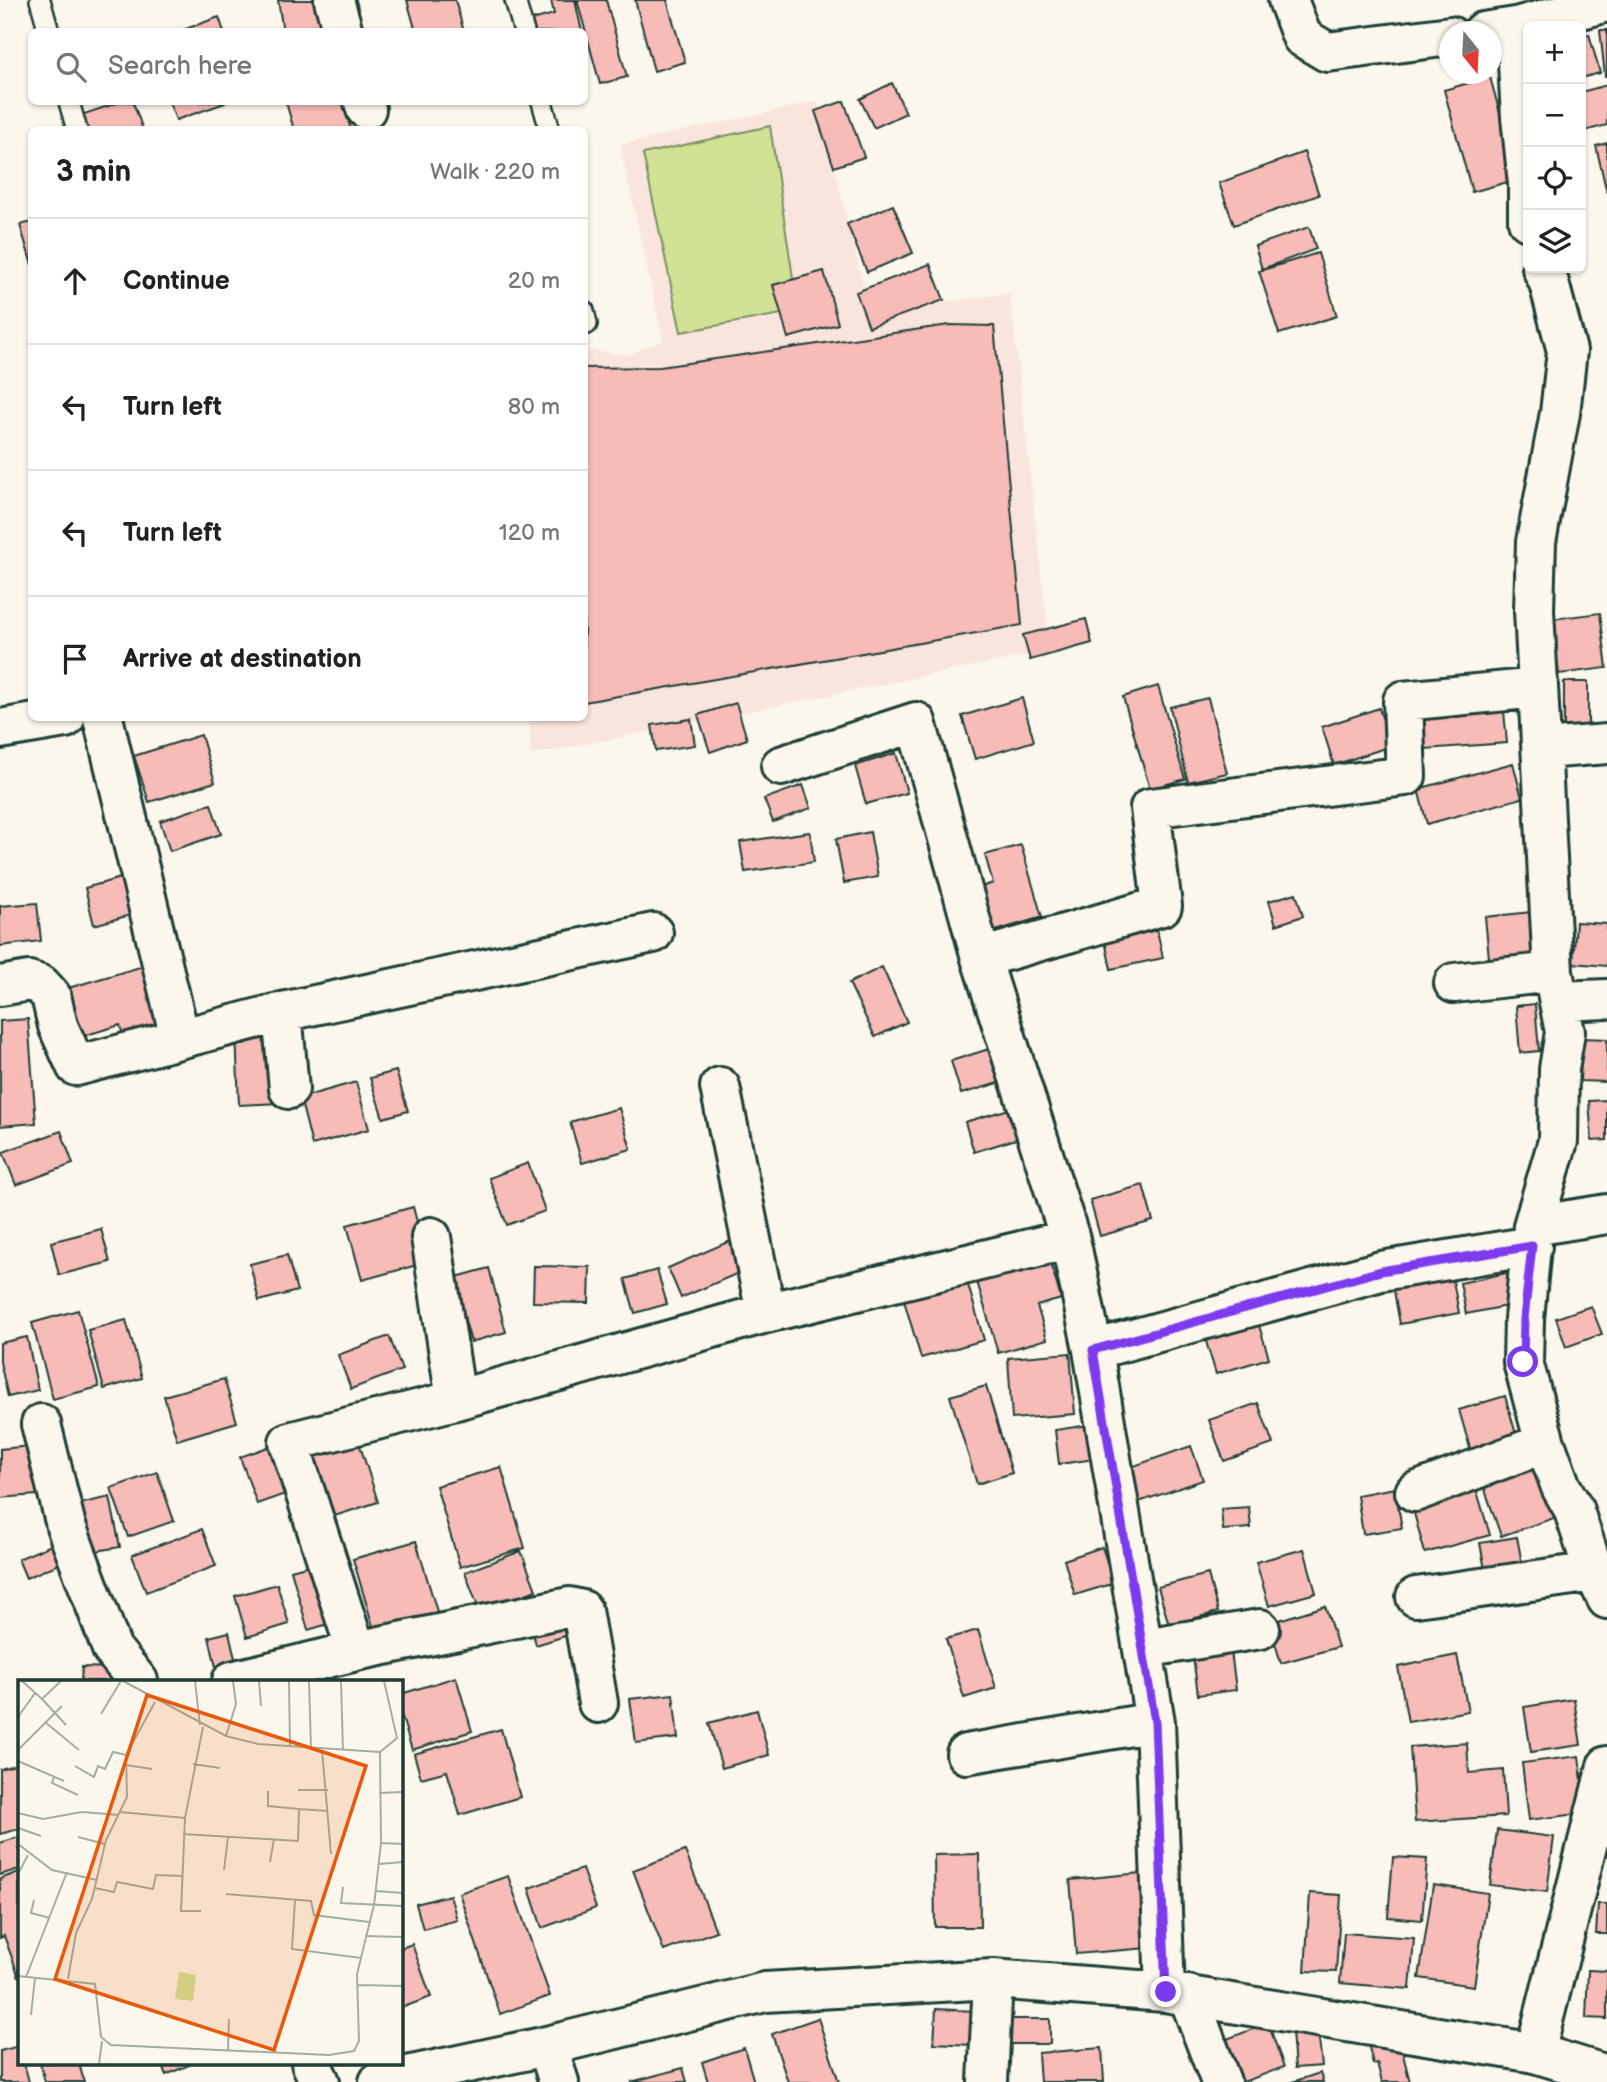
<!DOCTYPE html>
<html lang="en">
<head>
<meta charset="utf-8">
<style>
	:root { --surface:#fff; --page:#f2f2f2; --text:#222; --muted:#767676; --line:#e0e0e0 }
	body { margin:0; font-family:"Balsamiq Sans",sans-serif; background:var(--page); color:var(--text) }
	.controls { position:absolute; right:21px; top:21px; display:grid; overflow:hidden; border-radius:10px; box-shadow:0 2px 5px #0004 }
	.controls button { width:63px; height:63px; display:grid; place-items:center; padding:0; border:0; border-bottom:2px solid var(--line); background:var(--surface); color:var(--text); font:35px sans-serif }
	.compass { position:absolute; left:1439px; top:21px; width:63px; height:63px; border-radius:50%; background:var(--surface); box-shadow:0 2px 5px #0004; rotate:162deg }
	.stop { position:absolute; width:21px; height:21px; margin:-16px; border:5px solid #7c3aed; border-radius:50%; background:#fff }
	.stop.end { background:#7c3aed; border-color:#fff; box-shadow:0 2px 7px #0008 }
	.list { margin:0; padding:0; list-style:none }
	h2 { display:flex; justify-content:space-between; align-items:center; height:91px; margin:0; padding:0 28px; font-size:30px }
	h2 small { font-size:23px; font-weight:400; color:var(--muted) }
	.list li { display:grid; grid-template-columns:46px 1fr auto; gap:21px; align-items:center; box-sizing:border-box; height:126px; padding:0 28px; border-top:2px solid var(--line) }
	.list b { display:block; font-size:26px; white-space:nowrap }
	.list em { font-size:23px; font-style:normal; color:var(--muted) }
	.icon { flex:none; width:38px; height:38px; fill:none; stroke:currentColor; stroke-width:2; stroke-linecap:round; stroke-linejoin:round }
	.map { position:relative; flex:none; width:1607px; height:2082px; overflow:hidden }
	.search { position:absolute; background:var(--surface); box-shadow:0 2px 5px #0004; left:28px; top:28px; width:560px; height:77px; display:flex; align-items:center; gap:18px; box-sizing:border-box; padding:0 24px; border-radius:10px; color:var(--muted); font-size:26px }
	.panel { position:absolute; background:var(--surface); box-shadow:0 2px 5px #0004; left:28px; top:126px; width:560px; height:595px; border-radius:10px }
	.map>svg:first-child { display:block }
	.built { fill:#fae5dc }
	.green { fill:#d2e295; stroke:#789064; stroke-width:2 }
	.building { fill:#f7bbb8; stroke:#1f3d34; stroke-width:2 }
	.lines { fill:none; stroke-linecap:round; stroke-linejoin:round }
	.lane-casing { stroke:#1f3d34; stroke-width:24 }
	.street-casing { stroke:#1f3d34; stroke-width:44 }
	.secondary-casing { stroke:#1f3d34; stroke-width:44 }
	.lane { stroke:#fbf7ec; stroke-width:19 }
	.street { stroke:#fbf7ec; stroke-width:38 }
	.secondary { stroke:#fbf7ec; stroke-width:38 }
	.route { stroke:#7c3aed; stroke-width:9 }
	.inset-road { fill:none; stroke:#a3ada2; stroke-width:2 }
	.view { fill:#e8590c; fill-opacity:0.15; stroke:#e8590c; stroke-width:3.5 }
	.inset-edge { fill:none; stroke:#1f3d34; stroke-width:3.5 }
</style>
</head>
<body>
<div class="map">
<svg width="1607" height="2082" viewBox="0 0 1607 2082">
	<rect width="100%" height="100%" fill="#fbf7ec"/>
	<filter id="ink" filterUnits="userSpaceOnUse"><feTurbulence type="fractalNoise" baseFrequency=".0143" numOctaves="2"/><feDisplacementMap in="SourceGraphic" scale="14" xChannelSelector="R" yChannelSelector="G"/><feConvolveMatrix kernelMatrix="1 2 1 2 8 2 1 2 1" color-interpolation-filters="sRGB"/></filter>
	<g filter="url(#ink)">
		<path class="built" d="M818,101l52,211 140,-19 40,358 -519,104 -2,-37h55l1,-368 43,5 35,-15 -43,-195z"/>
		<path class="green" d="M770,126l28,185 -117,21 -38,-178z"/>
		<path class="building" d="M278,0h49l4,23 -48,9z
			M407,0h48l9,32h-48z
			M551,0h24l7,32h-47l-3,-12 22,-6z
			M577,0h29l21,77 -27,7z
			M635,0h32l18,62 -31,9z
			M219,17l5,15h-47z
			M1600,30h7v46h-2z
			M1589,34l11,39 -19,5v-42z
			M1490,77l28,102 -46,13 -28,-102z
			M892,83l14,30 -32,15 -14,-29z
			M1607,85v40l-26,7v-40z
			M844,101l20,56 -30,10 -19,-56z
			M120,102h13l10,28h-63l-5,-13z
			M169,102h56v1l-49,17z
			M286,102h57l8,28h-57z
			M1607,143v50l-11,-47z
			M1304,152l15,43 -85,30 -15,-42z
			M893,205l20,48 -46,19 -20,-48z
			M32,222v43l-12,-40z
			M1309,227l7,22 -54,20 -7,-23z
			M1318,253l19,63 -58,18 -20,-63z
			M930,264l14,36 -75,27 -13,-35z
			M824,271l14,53 -50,14 -15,-53z
			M949,325l45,1 28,299 -438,77v-334l76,-1z
			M1600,613l7,55 -48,6 -7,-55z
			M1086,619l6,24 -62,17 -7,-25z
			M1564,682h24v51h-24z
			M1158,686l27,93 -35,10 -27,-92z
			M1022,698l12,43 -59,18 -13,-43z
			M1208,698l19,75 -39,9 -18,-75z
			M1503,700l4,43 -82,6 -3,-42z
			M736,703l11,36 -37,13 -12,-37z
			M1379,708l12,38 -57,19 -12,-38z
			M691,719l4,26 -39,6 -4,-26z
			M201,735l14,47 -66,20 -15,-46z
			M896,753l11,40 -41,11 -11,-38z
			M1513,763l9,35 -95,26 -9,-35z
			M803,785l8,23 -38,14 -9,-23z
			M211,804l10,30 -51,17 -10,-30z
			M810,832l4,30 -69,10 -5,-30z
			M870,832l8,45 -34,6 -8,-44z
			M1021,845l21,72 -53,16 -13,-44 17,-6 -8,-28z
			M124,877l10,37 -40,11 -9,-37z
			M1296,893l7,23 -27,9 -7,-24z
			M37,903l4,38 -41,5v-40z
			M1531,912l6,51 -47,5 -5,-51z
			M1576,922l31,2v42l-34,-3z
			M1157,930l6,28 -52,11 -6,-28z
			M147,965l20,68 -41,13 -6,-21 -47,14 -15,-48z
			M882,967l25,55 -32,15 -26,-54z
			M1535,1004l4,47 -19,2 -4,-47z
			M28,1019l8,104 -36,3v-105z
			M276,1032l3,71 -40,2 -3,-72z
			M1582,1038l25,1v43l-27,-1z
			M992,1048l10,34 -41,12 -10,-33z
			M396,1071l12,40 -25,7 -13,-40z
			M356,1082l13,47 -57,16 -12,-47z
			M1607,1100v40l-15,1 -3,-40z
			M1023,1105l9,29 -58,18 -9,-30z
			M619,1108l12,41 -49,14 -12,-41z
			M61,1131l12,33 -57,21 -13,-33z
			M528,1163l17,48 -38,14 -18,-47z
			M1143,1185l10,36 -53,15 -10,-36z
			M413,1207l15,55 -66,18 -15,-55z
			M101,1229l9,33 -51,13 -8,-33z
			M730,1241l13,30 -62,27 -13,-30z
			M287,1255l10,36 -38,10 -9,-37z
			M1049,1257l12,42 -24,7 10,33 -49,14 -22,-75z
			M534,1266l56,1 -1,36 -56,-1z
			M489,1268l17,64 -35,10 -18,-64z
			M657,1270l10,34 -32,9 -10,-34z
			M1451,1270l8,43 -59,11 -8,-44z
			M1511,1272l6,32 -51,10 -6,-31z
			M966,1278l18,62 -63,18 -18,-61z
			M1591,1306l11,28 -36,13 -10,-29z
			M78,1310l21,77 -46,12 -21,-76z
			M1257,1319l12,39 -53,16 -12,-39z
			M126,1320l16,58 -38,11 -16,-59z
			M389,1336l13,34 -51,19 -13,-34z
			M27,1337l11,53 -30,7 -8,-35v-19z
			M1070,1353l5,61 -63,5 -4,-61z
			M224,1379l13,43 -60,18 -13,-44z
			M986,1386l26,87 -35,11 -27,-88z
			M1505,1396l13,45 -46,14 -13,-45z
			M1258,1403l15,41 -49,17 -15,-41z
			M1090,1425l5,34 -36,5 -4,-34z
			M357,1436l21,66 -56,18 -20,-66z
			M282,1442l17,47 -42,15 -17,-47z
			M31,1446l6,49 -37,3v-49z
			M1191,1446l12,34 -64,22 -11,-34z
			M1537,1461l20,56 -56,19 -19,-55z
			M501,1467l24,81 -65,19 -24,-81z
			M157,1472l17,49 -46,16 -17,-49z
			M1395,1488l7,40 -39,6 -6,-39z
			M1476,1488l14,47 -65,18 -13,-47z
			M110,1497l10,50 -36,6 -9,-48z
			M1249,1507l2,21 -28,2 -2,-21z
			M202,1529l14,37 -70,26 -14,-37z
			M1517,1537l7,37 -37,6 -7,-37z
			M416,1541l22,74 -63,18 -22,-74z
			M51,1545l8,19 -33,14 -8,-19z
			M1102,1547l12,36 -39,12 -11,-35z
			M1304,1549l12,44 -47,13 -13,-44z
			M521,1551l15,39 -56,22 -15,-40z
			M317,1563l18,59 -27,8 -17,-60z
			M1208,1574l10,38 -49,13 -11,-38z
			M277,1584l12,40 -42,13 -12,-41z
			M1325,1606l13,41 -57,16 -12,-40z
			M561,1620l4,16 -29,9 -4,-16z
			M978,1630l18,58 -32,10 -18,-59z
			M229,1632l7,31 -20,4 -7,-30z
			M1231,1651l5,39 -38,5 -5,-39z
			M1457,1655l11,56 -60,11 -10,-55z
			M82,1667l29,1v13h-30z
			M456,1677l16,54 -60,19 -11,-36v-20z
			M673,1694l5,44 -42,5 -6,-44z
			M1574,1699l7,46 -50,7 -7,-45z
			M757,1710l12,45 -47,13 -13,-45z
			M501,1729l19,68 -60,18 -13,-44 -26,7 -7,-24z
			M1467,1743l2,30 34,-3 3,46 -91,6 -5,-75z
			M1579,1756l7,57 -57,7 -7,-57z
			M19,1764v65l-19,5v-65z
			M1497,1830l57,7 -7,55 -57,-7z
			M19,1837v32l-19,6v-32z
			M685,1851l31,80 -52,20 -31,-81z
			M979,1854l1,73h-45l-1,-72z
			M1393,1857l34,2 -5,61 -34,-3z
			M582,1869l14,39 -54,20 -13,-40z
			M19,1872v105l-15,-41 -4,2v-59z
			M1141,1873l7,75 -72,6 -6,-74z
			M508,1876l42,120 -50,18 -41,-121z
			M1433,1885l55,8 -14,93 -55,-8z
			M1310,1893l31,2 -5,77 -31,-1z
			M450,1895l7,25 -34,9 -7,-25z
			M1598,1904h9v30h-11z
			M1344,1933l70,5 -4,51 -70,-6z
			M412,1944l19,53 -30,11v-60z
			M1588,1970l19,1v48l-21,-1z
			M936,2009l38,2 -2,34 -38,-2z
			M818,2018l21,64h-51l-16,-48z
			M996,2019h54v25h-55z
			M1268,2023l16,44 -41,15 -16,-43z
			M1318,2030l4,36 -27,2 -3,-36z
			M1399,2039l11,43h-28l-5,-19 -4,1 -4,-17z
			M19,2046v17h5l5,19h-29v-31z
			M744,2048l10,34h-46l-6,-20z
			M1102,2048l2,34h-64l-2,-29z
			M40,2063h39l5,19h-39z
			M161,2063h27l1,2 -23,10z
			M683,2068l4,14h-56z
			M1320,2073l3,9h-31z"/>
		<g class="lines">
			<defs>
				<path id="lane" d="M40,0l9,32
					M515,0l9,32
					M69,102l8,28
					M542,102l8,28
					M584,311l3,13"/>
				<path id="street" d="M334,0l9,32
					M1516,27l5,90 7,67v37
					M364,102l2,7
					M1542,268l7,15 18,68 -7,62 -24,129 -2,68 19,362 12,60 -6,37 -1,72 -25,85 -9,93 -1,43 22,81 16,44 12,21 21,64 13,27
					M103,718l77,320
					M0,729l65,-11
					M1543,749l64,-5
					M781,766l135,-44 65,236 89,281 23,111 62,372 10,270
					M981,958l181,-52 -12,-98 256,-32 -3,-75 135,-13
					M1454,983l99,-11
					M0,986l29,-5 12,4 10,11 7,30 18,40 206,-54 371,-79
					M1561,1001l46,-2
					M282,1012l7,77
					M720,1087l46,226
					M1533,1226l74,-12
					M431,1237l25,163
					M1093,1350l288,-79 151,-25
					M41,1424l25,102 46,123 26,32
					M1415,1492l130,-49
					M1416,1597l178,-25
					M1144,1648l116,-19
					M356,1651l213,-44 13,3 16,93
					M232,1681l124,-30 -67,-209 167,-42 310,-87 304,-74
					M966,1754l189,-32
					M1188,1995l33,87
					M547,2046l12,36
					M1535,2053l72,-287
					M311,2063l9,19
					M988,2082l5,-103"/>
				<path id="secondary" d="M1288,0l14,37 25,15 123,-16
					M1483,32l33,-5 91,-25
					M379,2082l168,-36 218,-54 228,-13 172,13 370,61 72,22"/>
			</defs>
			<use href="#lane" class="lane-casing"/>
			<use href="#street" class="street-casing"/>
			<use href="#secondary" class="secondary-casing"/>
			<use href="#lane" class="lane"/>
			<use href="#street" class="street"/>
			<use href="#secondary" class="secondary"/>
		</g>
	</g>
	<g class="lines" filter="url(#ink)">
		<path class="route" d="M1166,1992l-11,-270 -62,-372 288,-79 151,-25 -8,73 -1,43"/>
	</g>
	<g transform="translate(18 1680)">
		<rect width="385" height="385" fill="#fbf7ec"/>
		<path d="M161,292l17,3 -3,26 -18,-2z" fill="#d2e295"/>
		<path class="inset-road" d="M4,1l20,18 19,-18M105,1l103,55 32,8 122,8M177,1l5,44M241,1l2,25M271,1l1,66M291,1l2,68M323,1l2,70M44,26l-7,7 11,12M83,34l20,-33M0,37l17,-24M27,42l34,28M208,56l10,-32 -3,-23M0,70l37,-37 -13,-14M304,70l9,104M0,81l46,20M175,84l27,4M108,85l26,4M57,86l19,11 4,-11 7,3 8,-17 13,3M36,97l-2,6 26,12M280,110h30M250,111v15l31,3M361,113l24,-1M102,132l65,6M0,133l25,6 39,-7 37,3M0,148l23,8M165,154l115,7 1,-32 29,2M60,157l27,7M363,163l22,1M0,164l34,26 45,10M252,182l4,-23M361,184l24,-2M206,190l4,-33M0,194l10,-19M325,207l-2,16 62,3M77,208l19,4 3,-10 36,7 3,-14 27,1M358,211l27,2M208,214l85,7 3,14 55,7M16,220l-3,13 19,5M277,220l-3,49 69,9M183,231h-20l4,-93 18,-91M347,256l38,1M0,296l77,8 6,53 10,8 218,10 25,-4 5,-10 -2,-67 17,-69 7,-62 -1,-91 17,-14 -13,-57M8,297l41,-105M50,299l8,-46 16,-34 14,-59 21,-43 -1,-42 29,-53M340,305l45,1M13,335l4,-37M210,370l1,-31M81,384l3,-23"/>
		<path class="view" d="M129,15l219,71 -92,284 -219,-71z"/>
		<rect width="385" height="385" class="inset-edge"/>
	</g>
</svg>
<div class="controls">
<button>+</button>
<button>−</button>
<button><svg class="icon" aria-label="locate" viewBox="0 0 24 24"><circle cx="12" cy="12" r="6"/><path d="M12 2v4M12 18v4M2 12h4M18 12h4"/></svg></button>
<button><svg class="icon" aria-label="layers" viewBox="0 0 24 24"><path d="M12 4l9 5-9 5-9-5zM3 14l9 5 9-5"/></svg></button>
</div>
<svg class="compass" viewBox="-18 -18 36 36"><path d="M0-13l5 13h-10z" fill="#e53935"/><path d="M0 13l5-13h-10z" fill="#767676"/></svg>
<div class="stop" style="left:1523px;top:1362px"></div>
<div class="stop end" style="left:1166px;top:1992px"></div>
<div class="search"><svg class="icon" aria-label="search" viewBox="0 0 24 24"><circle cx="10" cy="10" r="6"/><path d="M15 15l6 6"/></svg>Search here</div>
<section class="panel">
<h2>3 min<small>Walk · 220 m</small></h2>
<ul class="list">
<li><svg class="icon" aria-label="ahead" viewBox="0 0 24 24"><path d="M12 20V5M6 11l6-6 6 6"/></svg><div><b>Continue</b></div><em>20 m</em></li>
<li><svg class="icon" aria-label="left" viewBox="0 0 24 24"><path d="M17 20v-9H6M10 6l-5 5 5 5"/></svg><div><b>Turn left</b></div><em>80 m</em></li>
<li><svg class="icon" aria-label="left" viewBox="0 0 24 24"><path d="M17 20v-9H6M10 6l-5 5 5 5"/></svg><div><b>Turn left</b></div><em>120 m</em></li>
<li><svg class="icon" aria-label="arrive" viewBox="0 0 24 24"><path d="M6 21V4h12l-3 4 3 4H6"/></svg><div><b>Arrive at destination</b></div></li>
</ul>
</section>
</div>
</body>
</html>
